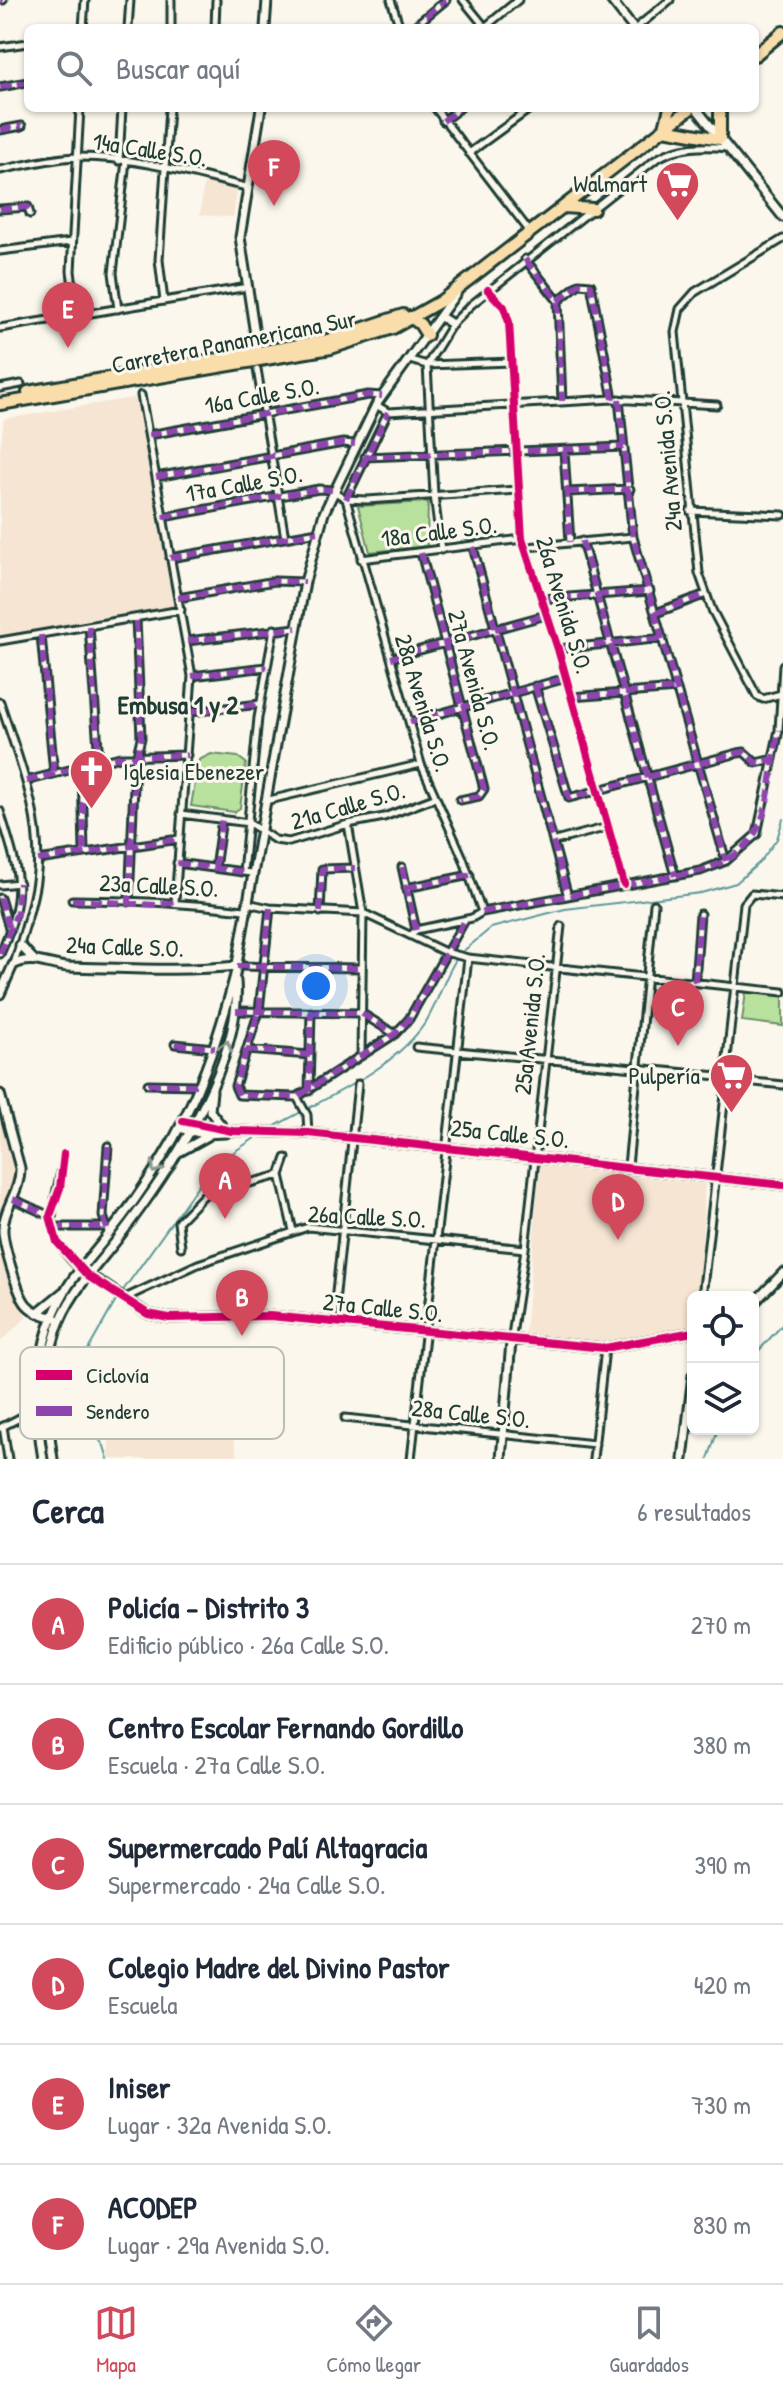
<!DOCTYPE html>
<html lang="es">
<head>
<meta charset="utf-8">
<style>
	:root { --surface:#fff; --page:#f6f6f7; --text:#1f2937; --muted:#747a83; --line:#e0e1e3; --accent:#d1495b }
	body { margin:0; font-family:"Patrick Hand",sans-serif; background:var(--page); color:var(--text) }
	.controls { position:absolute; right:24px; bottom:24px; display:grid; overflow:hidden; border-radius:12px; box-shadow:0 2px 6px #0004 }
	.controls button { width:72px; height:72px; display:grid; place-items:center; padding:0; border:0; border-bottom:2px solid var(--line); background:var(--surface); color:var(--text); font:40px sans-serif }
	.you { position:absolute; left:316px; top:986px; width:28px; height:28px; margin:-20px; border:6px solid #fff; border-radius:50%; background:#1a73e8; box-shadow:0 0 0 12px #1a73e833 }
	.badge { display:grid; place-items:center; width:52px; height:52px; border-radius:50%; background:var(--accent); color:#fff; font-size:26px; font-weight:700 }
	.pin { position:absolute; translate:-50% -66px; filter:drop-shadow(0 2px 4px #0008) }
	.pin::after { content:''; position:absolute; top:42px; width:28px; height:24px; background:inherit; clip-path:polygon(0 0,100% 0,50% 100%) }
	.list { margin:0; padding:0; list-style:none }
	h2 { display:flex; justify-content:space-between; align-items:center; height:104px; margin:0; padding:0 32px; font-size:34px }
	h2 small { font-size:26px; font-weight:400; color:var(--muted) }
	.list li { display:grid; grid-template-columns:52px 1fr auto; gap:24px; align-items:center; box-sizing:border-box; height:120px; padding:0 32px; border-top:2px solid var(--line) }
	.list b { display:block; font-size:30px; white-space:nowrap }
	.list p { margin:0; font-size:26px; white-space:nowrap; color:var(--muted) }
	.list em { font-size:26px; font-style:normal; color:var(--muted) }
	.icon { flex:none; width:44px; height:44px; fill:none; stroke:currentColor; stroke-width:2; stroke-linecap:round; stroke-linejoin:round }
	.map { position:relative; flex:none; width:783px; height:1459px; overflow:hidden }
	.search { position:absolute; background:var(--surface); box-shadow:0 2px 6px #0004; left:24px; right:24px; top:24px; height:88px; display:flex; align-items:center; gap:20px; box-sizing:border-box; padding:0 28px; border-radius:12px; color:var(--muted); font-size:30px }
	.sheet { height:824px; background:var(--surface) }
	nav { display:flex; justify-content:space-around; align-items:center; box-sizing:border-box; height:112px; border-top:2px solid var(--line); background:var(--surface); font-size:22px; color:var(--muted) }
	nav a { display:grid; justify-items:center; gap:4px }
	nav .on { color:var(--accent) }
	.map>svg:first-child { display:block }
	.built { fill:#f5e5d2 }
	.green { fill:#b8e19d; stroke:#6c8f68; stroke-width:2 }
	.lines { fill:none; stroke-linecap:round; stroke-linejoin:round }
	.stream { stroke:#5c989a; stroke-width:2 }
	.street-casing { stroke:#1f3d34; stroke-width:11 }
	.secondary-casing { stroke:#1f3d34; stroke-width:13 }
	.highway-casing { stroke:#1f3d34; stroke-width:16 }
	.street { stroke:#fbf7ec; stroke-width:5 }
	.secondary { stroke:#fbf7ec; stroke-width:7 }
	.highway { stroke:#f9deab; stroke-width:10 }
	.quiet { stroke:#8e44ad; stroke-width:6; stroke-dasharray:12 6; stroke-linecap:butt }
	.cycleway-casing { stroke:#fbf7ec; stroke-width:13 }
	.cycleway { stroke:#d6006c; stroke-width:8 }
	.oneway { stroke:#8d9a90 }
	.labels { text-anchor:middle; stroke-width:6; stroke-linejoin:round; paint-order:stroke }
	.street-label { font-size:24px; fill:#1f3d34; stroke:#fbf7ec }
	.poi-label { font-size:24px; fill:#1f3d34; stroke:#fbf7ec; text-anchor:end }
	.neighbourhood-label { font-size:26px; font-weight:bold; fill:#1f3d34; stroke:#fbf7ec }
	.key { fill:#fbf7ec; stroke:#b9bfb5; stroke-width:2 }
	.key-label { font-size:22px; fill:#1f3d34 }
</style>
</head>
<body>
<div class="map">
<svg width="783" height="1459" viewBox="0 0 783 1459">
	<rect width="100%" height="100%" fill="#fbf7ec"/>
	<filter id="ink" filterUnits="userSpaceOnUse"><feTurbulence type="fractalNoise" baseFrequency=".0125" numOctaves="2"/><feDisplacementMap in="SourceGraphic" scale="16" xChannelSelector="R" yChannelSelector="G"/><feConvolveMatrix kernelMatrix="1 2 1 2 8 2 1 2 1" color-interpolation-filters="sRGB"/></filter>
	<g filter="url(#ink)">
		<path class="built" d="M204,182l33,8 -4,27 -33,-2z
			M138,397l39,209 -177,30v-185l4,-32z
			M0,1109l19,64 -19,55z
			M540,1166l165,18 -6,113h-6v33l-85,13 -83,-7z
			M0,1249l26,69 -26,24z
			M217,1364l21,95h-129v-65z"/>
		<path class="green" d="M428,502l-1,44 -57,6 -12,-46z
			M211,754l27,3 8,6 -6,45 -6,4 -43,-6 8,-46z
			M746,992l37,4v30l-41,-5z"/>
		<g class="lines">
			<path class="stream" d="M461,953l30,-25 74,-19 136,-16 35,-10 24,-21 17,-23 6,-20
				M270,1129c51,-30 124,-57 157,-109 12,-20 17,-43 30,-62
				M122,1292l89,-125 50,-33
				M753,1357l30,-33
				M84,1358l7,71 13,17 4,13
				M57,1381l27,-24 34,-60
				M708,1459l10,-30"/>
			<defs>
				<path id="street" d="M0,0h3
					M391,0l9,28
					M463,0l22,27
					M83,28l2,-28
					M128,28l2,-28
					M171,28v-28
					M215,28l1,-28
					M412,28l34,-28
					M484,28l34,-28
					M636,28l34,-28
					M0,47l28,-4
					M0,87l28,-5
					M435,108l95,124
					M443,121l17,-13
					M0,130l22,-4
					M469,153l62,-45
					M119,161l3,-53
					M0,170c26,-5 54,-13 80,-13 57,0 112,17 166,30
					M0,209l28,-2 2,7
					M0,251l71,-9
					M525,259l33,42 4,100
					M488,290l16,17 5,15 13,217 36,110 66,235
					M164,301l-5,-41 10,-152
					M558,301l21,-17 12,1 22,114
					M118,309l-5,-36 13,-112
					M77,316l-6,-45 9,-163
					M0,328l248,-41
					M410,360l17,5 25,-41 19,-19 184,-145c21,-14 47,-15 72,-12
					M257,369l28,169
					M0,388l21,-4
					M141,395l51,281 -17,226
					M619,399l14,138 93,324
					M376,405l12,7 225,-13 104,6
					M149,435l219,-40 14,1
					M564,451l6,91
					M365,457l259,-10
					M156,477l187,-34 12,1
					M567,492l63,-3
					M346,499l75,265 42,94 19,54
					M346,499l42,-87
					M690,511l93,4
					M163,517l156,-28 13,1 14,9 21,1 151,-10
					M582,541l93,335
					M473,547l94,346
					M527,547l106,-10
					M441,550l-7,-55 -7,-130 85,-3
					M421,553l63,236 -5,7 -19,4
					M170,558l148,-26
					M361,559l161,-20
					M178,598l97,-17 30,1
					M542,599l108,-8
					M656,613l50,-19
					M89,626l10,135
					M41,635l13,138
					M0,641l181,-31
					M187,641l109,-13
					M558,649l105,-11
					M391,658l155,-43
					M192,676l74,-9
					M535,686l34,112 169,-45 6,-1 12,11 17,-4
					M781,694l-18,5 -6,-3 -45,-86 -13,-37 -24,-241 5,-23 15,-17 88,-53
					M571,697l106,-8
					M0,702c18,56 45,118 36,179 -4,28 -14,56 -22,83
					M190,712l70,-8
					M410,722l156,-44
					M82,766l2,86
					M26,781l94,-24 67,-2
					M265,801l156,-37
					M0,811c19,63 28,81 0,143
					M181,814l68,9 26,17 14,2 59,-18 36,-7 50,-19
					M348,824l15,89 -2,143
					M555,841l53,-14
					M38,860l141,-21
					M177,863l66,9
					M402,867l14,63
					M215,868l7,-49
					M251,873l-8,-1 15,-154 16,-89
					M0,885l19,-2
					M406,888l64,-13
					M0,898l10,33
					M72,900c58,0 115,3 173,10
					M129,902l6,-139 6,-25 -5,-120
					M247,903l23,5 93,5 82,39 23,6 315,34
					M270,908l-11,103 -24,75 4,9 58,2 98,-63 14,-15 56,-99
					M320,912l2,-43 33,-1
					M411,935l5,-5 56,-12 10,-6 218,-41 26,-10 31,-27 22,-104 4,-65
					M237,966l125,2
					M695,982l5,-68
					M236,1011l125,2 34,21
					M175,1044l39,4
					M416,1047l302,29 8,-9 18,-163 8,-10 31,3
					M246,1050l64,5
					M148,1084l50,1
					M309,1091l2,-79
					M297,1097l10,18 1,18
					M108,1146l-5,70 6,19
					M64,1154c-7,52 -29,73 16,115
					M628,1166l26,-262
					M280,1175l13,56
					M13,1199l37,17
					M53,1227h51
					M181,1247l-3,-25 26,-27 76,-20 6,-17
					M702,1297l24,-211 10,-6 47,5
					M125,1298l73,-34 110,-37 217,22
					M333,1321l25,-237
					M511,1342l14,-93 36,-323
					M345,1418l250,26
					M3,1426l5,33
					M0,1428l37,-19
					M411,1459l57,-501
					M593,1459l12,-111"/>
				<path id="secondary" d="M611,0l22,28
					M265,28l2,-28
					M696,108l87,109
					M441,317l11,7
					M258,354l-18,-117 21,-129
					M20,945l13,14
					M0,994l13,-29c19,-11 35,1 55,2 56,1 113,5 169,-1
					M212,1091l-2,20 14,18
					M0,1094l20,74c1,22 -16,39 -17,60 -1,13 15,68 24,77 7,8 18,10 28,13
					M183,1121l49,10 76,2 475,52
					M179,1128l25,6 22,-1
					M181,1151l27,-15
					M80,1269l68,45 21,4 101,-2 335,32 88,-16
					M753,1304l30,-31
					M37,1313l26,-21
					M43,1459c-10,-58 -7,-120 24,-171 11,-19 28,-35 41,-53 19,-23 37,-49 53,-75 36,-57 57,-120 74,-185l70,-393 19,-69 52,-108 81,-113
					M53,1459c-6,-42 -11,-85 3,-127 11,-35 37,-62 60,-91 49,-63 127,-177 120,-260
					M501,1459l10,-117
					M683,1459l10,-84"/>
				<path id="highway" d="M755,55l28,-23
					M665,127l5,-19
					M664,129l56,10v-31
					M563,207l30,2
					M410,317l10,7 7,11
					M28,392l300,-52 75,-25
					M0,404l331,-56 62,-20 48,-27 250,-193"/>
			</defs>
			<use href="#street" class="street-casing"/>
			<use href="#secondary" class="secondary-casing"/>
			<use href="#highway" class="highway-casing"/>
			<use href="#street" class="street"/>
			<use href="#secondary" class="secondary"/>
			<use href="#highway" class="highway"/>
			<path class="quiet" d="M0,0h3
				M486,27v1
				M412,28l34,-28
				M0,87l28,-5
				M443,121l17,-13
				M0,130l22,-4
				M0,209l28,-2 2,7
				M525,259l33,42 4,100
				M558,301l21,-17 12,1 22,114
				M619,399l14,138 93,324
				M149,435l219,-40 14,1
				M564,451l6,91
				M365,457l259,-10
				M156,477l187,-34 12,1
				M567,492l63,-3
				M346,499l42,-87
				M163,517l156,-28 13,1
				M582,541l93,335
				M473,547l94,346
				M421,553l63,236 -5,7 -19,4
				M170,558l148,-26
				M178,598l97,-17 30,1
				M542,599l108,-8
				M656,613l50,-19
				M89,626l10,135
				M41,635l13,139
				M187,641l109,-13
				M558,649l105,-11
				M391,658l155,-43
				M192,676l75,-9
				M535,686l34,112 169,-45 6,-1 12,11 17,-4
				M571,697l106,-8
				M190,712l70,-8
				M410,722l156,-44
				M82,766l2,86
				M26,781l94,-24 67,-2
				M38,860l141,-21
				M177,863l66,9
				M402,867l14,63
				M215,868l7,-49
				M406,888l64,-13
				M0,898l10,34
				M72,900l85,5 18,-3
				M129,902l6,-139 6,-25 -5,-120
				M270,908l-11,103 -24,75 4,9 58,2 98,-63 14,-15 56,-99
				M320,912l2,-43 33,-1
				M482,912l218,-41c76,-23 65,-75 79,-141
				M0,954l17,-41 2,-30
				M237,966l125,2
				M695,982l5,-68
				M236,1011l125,2 34,21
				M175,1044l40,4
				M246,1050l64,5
				M148,1084l52,1
				M309,1092l2,-80
				M108,1146l-5,70 6,19
				M13,1199l37,17
				M53,1227h51"/>
			<defs>
				<path id="cycleway" d="M488,290l16,17 5,15 13,217 36,110 66,235
					M183,1121l49,10 76,2 475,52
					M64,1154l-4,34 -10,28 7,26 31,34 60,38 21,4 101,-2 335,32 88,-16"/>
			</defs>
			<use href="#cycleway" class="cycleway-casing"/>
			<use href="#cycleway" class="cycleway"/>
		</g>
		<defs><path id="oneway-chevron" d="M-2-3.5L2.5 0L-2 3.5" fill="none" stroke-width="1.6" stroke-linecap="round" stroke-linejoin="round" transform="scale(2)"/></defs>
		<g class="oneway">
			<use href="#oneway-chevron" transform="translate(226 1046) rotate(-71)"/>
			<use href="#oneway-chevron" transform="translate(156 1168) rotate(123)"/>
		</g>
	</g>
	<defs>
		<symbol id="supermarket-pin" viewBox="-11 -11 22 30"><path d="M0 17L-7.5 6A9.5 9.5 0 1 1 7.5 6Z" fill="#d1495b" stroke="#fbf7ec"/><path d="M-6-5.5h2.5l.6 2H6L4.5 2H-2.5L-4.4-4H-6ZM-1.5 3.2a1.3 1.3 0 1 0 .1 0ZM3 3.2a1.3 1.3 0 1 0 .1 0Z" fill="#fff"/></symbol>
		<symbol id="church-pin" viewBox="-11 -11 22 30"><path d="M0 17L-7.5 6A9.5 9.5 0 1 1 7.5 6Z" fill="#d1495b" stroke="#fbf7ec"/><path d="M-1.2-6h2.4v3.5h3.3v2.4h-3.3V6h-2.4V-.1h-3.3v-2.4h3.3Z" fill="#fff"/></symbol>
	</defs>
	<g fill-rule="evenodd">
		<use href="#supermarket-pin" x="652" y="158" width="51" height="69"/>
		<use href="#church-pin" x="66" y="746" width="51" height="69"/>
		<use href="#supermarket-pin" x="706" y="1050" width="51" height="69"/>
	</g>
	<g class="labels">
		<g class="street-label">
			<text transform="translate(150 150) rotate(9)" y="8">14a Calle S.O.</text>
			<text transform="translate(234 342) rotate(-11)" y="8">Carretera Panamericana Sur</text>
			<text transform="translate(262 396) rotate(-10)" y="8">16a Calle S.O.</text>
			<text transform="translate(668 461) rotate(-95)" y="8">24a Avenida S.O.</text>
			<text transform="translate(244 484) rotate(-10)" y="8">17a Calle S.O.</text>
			<text transform="translate(439 532) rotate(-7)" y="8">18a Calle S.O.</text>
			<text transform="translate(564 605) rotate(73)" y="8">26a Avenida S.O.</text>
			<text transform="translate(474 680) rotate(75)" y="8">27a Avenida S.O.</text>
			<text transform="translate(423 703) rotate(73)" y="8">28a Avenida S.O.</text>
			<text transform="translate(348 806) rotate(-16)" y="8">21a Calle S.O.</text>
			<text transform="translate(159 886) rotate(3)" y="8">23a Calle S.O.</text>
			<text transform="translate(125 947) rotate(2)" y="8">24a Calle S.O.</text>
			<text transform="translate(530 1024) rotate(-84)" y="8">25a Avenida S.O.</text>
			<text transform="translate(510 1134) rotate(6)" y="8">25a Calle S.O.</text>
			<text transform="translate(367 1217) rotate(3)" y="8">26a Calle S.O.</text>
			<text transform="translate(383 1308) rotate(6)" y="8">27a Calle S.O.</text>
			<text transform="translate(471 1414) rotate(6)" y="8">28a Calle S.O.</text>
		</g>
		<g class="poi-label">
			<text x="647" y="192">Walmart</text>
			<text x="123" y="780" text-anchor="start">Iglesia Ebenezer</text>
			<text x="700" y="1084">Pulpería</text>
		</g>
		<g class="neighbourhood-label">
			<text x="178" y="714">Embusa 1 y 2</text>
		</g>
	</g>
	<rect x="20" y="1347" width="264" height="92" rx="12" class="key"/>
	<rect x="36" y="1370" width="36" height="10" fill="#d6006c"/>
	<rect x="36" y="1406" width="36" height="10" fill="#8e44ad"/>
	<g class="key-label">
		<text x="86" y="1383">Ciclovía</text>
		<text x="86" y="1419">Sendero</text>
	</g>
</svg>
<div class="controls">
<button><svg class="icon" aria-label="locate" viewBox="0 0 24 24"><circle cx="12" cy="12" r="6"/><path d="M12 2v4M12 18v4M2 12h4M18 12h4"/></svg></button>
<button><svg class="icon" aria-label="layers" viewBox="0 0 24 24"><path d="M12 4l9 5-9 5-9-5zM3 14l9 5 9-5"/></svg></button>
</div>
<div class="you"></div>
<div class="pin badge" style="left:225px;top:1219px">A</div>
<div class="pin badge" style="left:242px;top:1336px">B</div>
<div class="pin badge" style="left:678px;top:1046px">C</div>
<div class="pin badge" style="left:618px;top:1240px">D</div>
<div class="pin badge" style="left:68px;top:348px">E</div>
<div class="pin badge" style="left:274px;top:206px">F</div>
<div class="search"><svg class="icon" aria-label="search" viewBox="0 0 24 24"><circle cx="10" cy="10" r="6"/><path d="M15 15l6 6"/></svg>Buscar aquí</div>
</div>
<section class="sheet">
<h2>Cerca<small>6 resultados</small></h2>
<ul class="list">
<li><span class="badge">A</span><div><b>Policía - Distrito 3</b><p>Edificio público · 26a Calle S.O.</p></div><em>270 m</em></li>
<li><span class="badge">B</span><div><b>Centro Escolar Fernando Gordillo</b><p>Escuela · 27a Calle S.O.</p></div><em>380 m</em></li>
<li><span class="badge">C</span><div><b>Supermercado Palí Altagracia</b><p>Supermercado · 24a Calle S.O.</p></div><em>390 m</em></li>
<li><span class="badge">D</span><div><b>Colegio Madre del Divino Pastor</b><p>Escuela</p></div><em>420 m</em></li>
<li><span class="badge">E</span><div><b>Iniser</b><p>Lugar · 32a Avenida S.O.</p></div><em>730 m</em></li>
<li><span class="badge">F</span><div><b>ACODEP</b><p>Lugar · 29a Avenida S.O.</p></div><em>830 m</em></li>
</ul>
</section>
<nav>
<a class="on"><svg class="icon" aria-label="map" viewBox="0 0 24 24"><path d="M3 6l6-2 6 2 6-2v14l-6 2-6-2-6 2zM9 4v14M15 6v14"/></svg>Mapa</a>
<a><svg class="icon" aria-label="directions" viewBox="0 0 24 24"><path d="M12 3l9 9-9 9-9-9zM9 14v-3h6M13 9l2 2-2 2"/></svg>Cómo llegar</a>
<a><svg class="icon" aria-label="saved" viewBox="0 0 24 24"><path d="M7 4h10v16l-5-4-5 4z"/></svg>Guardados</a>
</nav>
</body>
</html>
